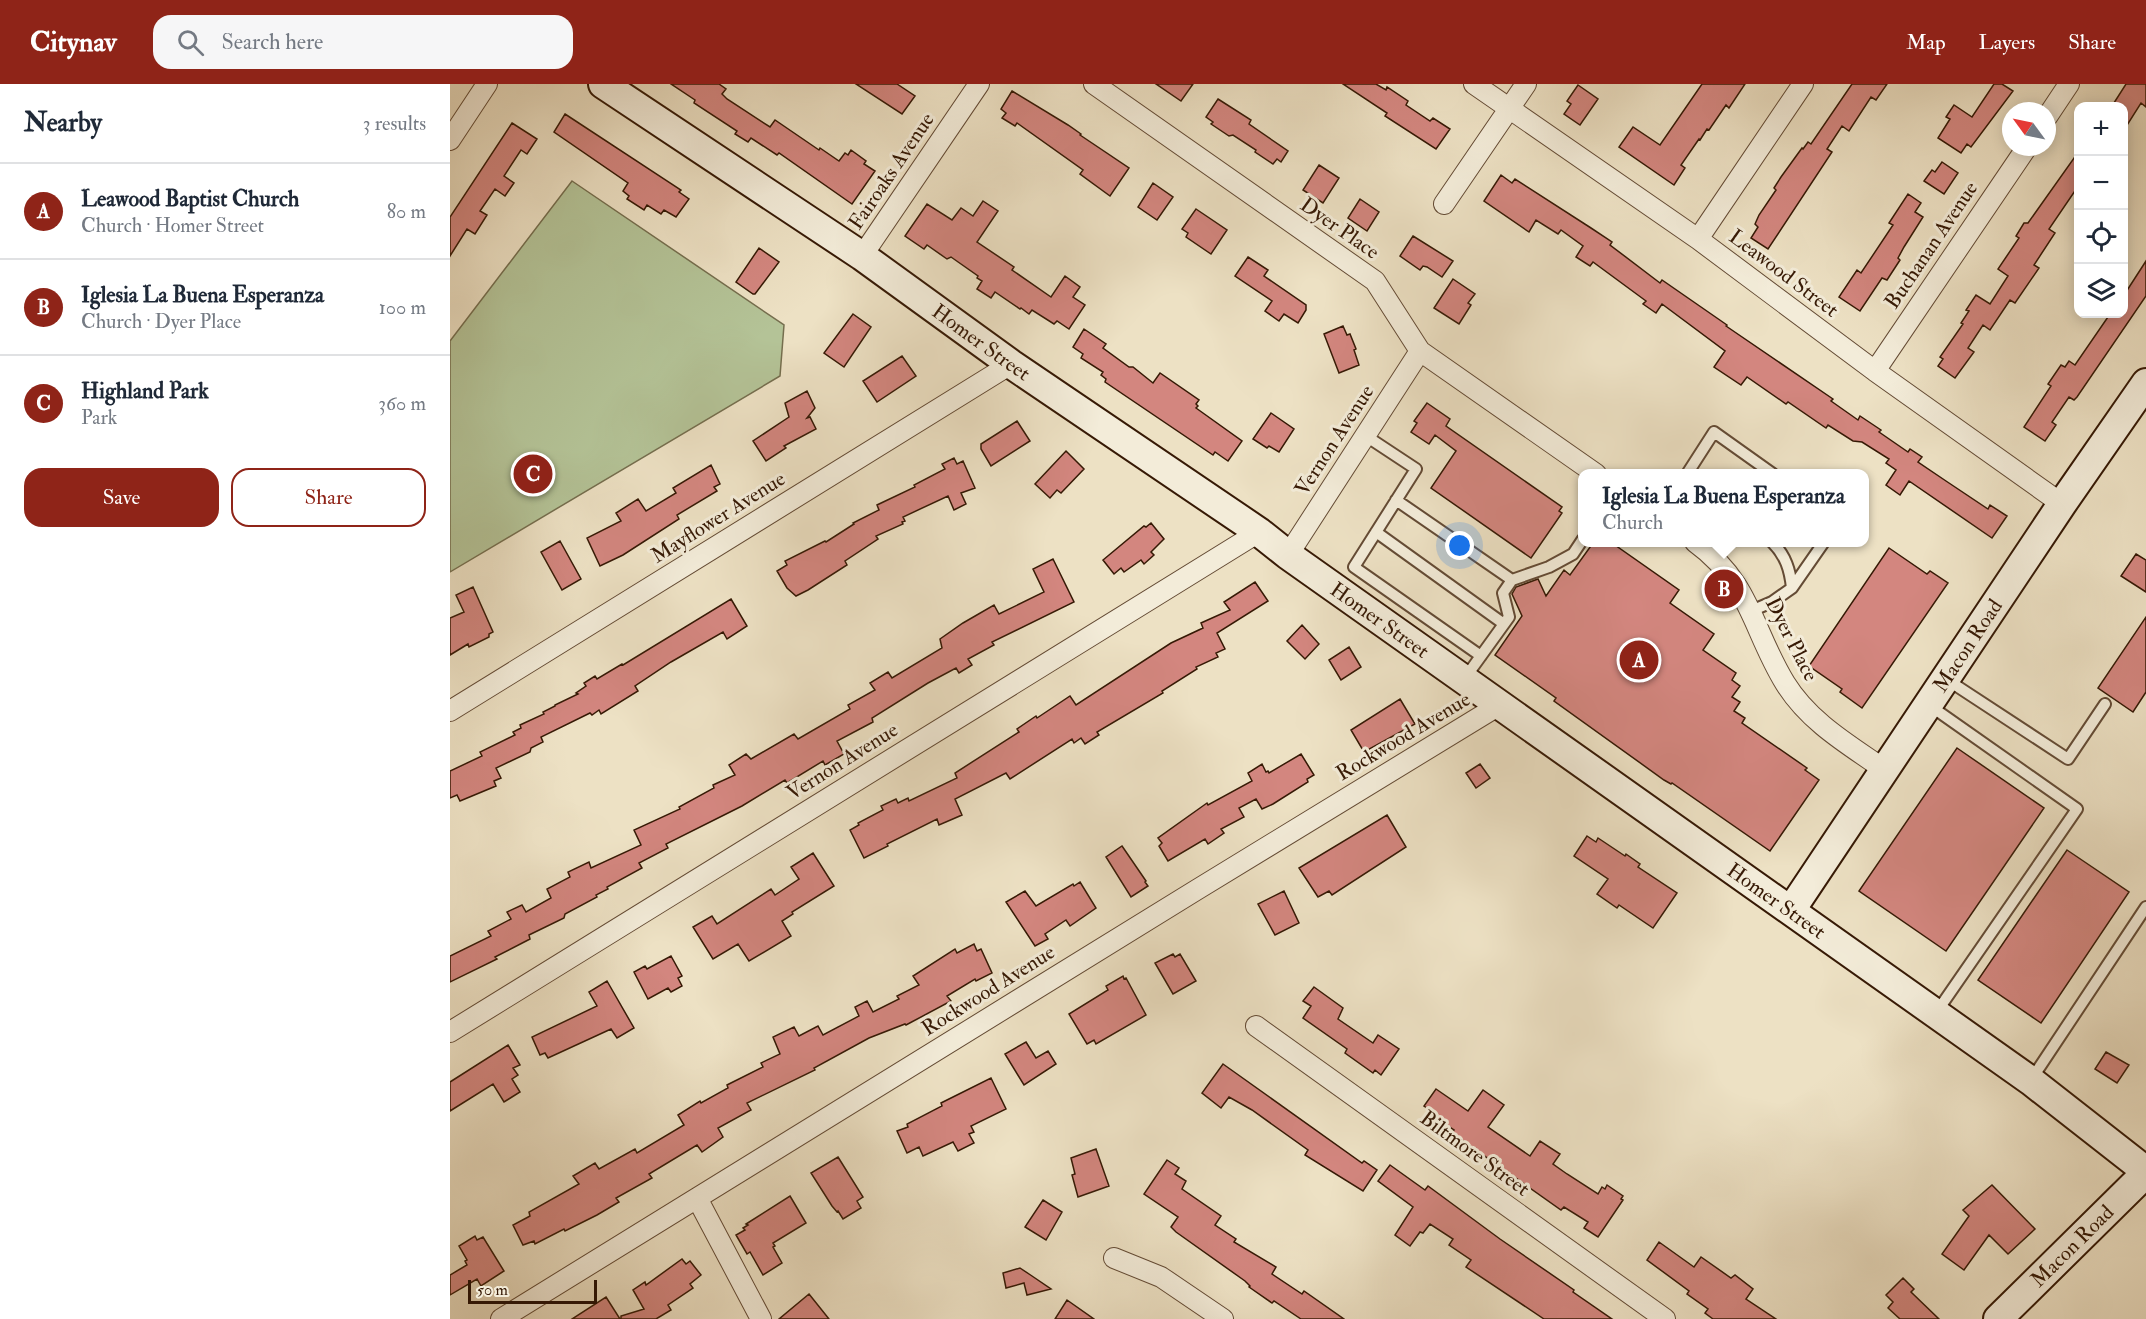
<!DOCTYPE html>
<html lang="en">
<head>
<meta charset="utf-8">
<style>
	:root { --surface:#fff; --page:#f6f6f7; --text:#1f2937; --muted:#747a83; --line:#e0e1e3; --accent:#8f2418 }
	body { margin:0; font-family:"IM FELL Double Pica",serif; background:var(--page); color:var(--text) }
	.controls { position:absolute; right:18px; top:18px; display:grid; overflow:hidden; border-radius:12px; box-shadow:0 3px 15px #0003 }
	.controls button { width:54px; height:54px; display:grid; place-items:center; padding:0; border:0; border-bottom:2px solid var(--line); background:var(--surface); color:var(--text); font:30px sans-serif }
	.compass { position:absolute; left:1552px; top:18px; width:54px; height:54px; border-radius:50%; background:var(--surface); box-shadow:0 3px 15px #0003; rotate:303deg }
	.scale { position:absolute; left:18px; bottom:15px; width:129px; box-sizing:border-box; padding-left:6px; border:3px solid #361905; border-top:0; font-size:16px; line-height:21px; white-space:nowrap; color:#361905; -webkit-text-stroke:4px #f3ecd9; paint-order:stroke }
	.you { position:absolute; left:1010px; top:462px; width:21px; height:21px; margin:-15px; border:4px solid #fff; border-radius:50%; background:#1a73e8; box-shadow:0 0 0 9px #1a73e833 }
	.badge { display:grid; place-items:center; width:39px; height:39px; border-radius:50%; background:var(--accent); color:#fff; font-size:20px; font-weight:700 }
	.pin { position:absolute; translate:-50% -50%; border:3px solid #fff; box-shadow:0 2px 6px #0006 }
	.popup { position:absolute; left:1128px; top:385px; width:291px; height:78px; box-sizing:border-box; display:grid; place-content:center; border-radius:12px; background:var(--surface); filter:drop-shadow(0 2px 4px #0005); font-size:20px; white-space:nowrap; color:var(--muted) }
	.popup b { font-size:22px; color:var(--text) }
	.popup::after { content:''; position:absolute; left:50%; top:100%; margin-left:-12px; border:12px solid transparent; border-top-color:var(--surface) }
	.list { margin:0; padding:0; list-style:none }
	h2 { display:flex; justify-content:space-between; align-items:center; height:78px; margin:0; padding:0 24px; font-size:26px }
	h2 small { font-size:20px; font-weight:400; color:var(--muted) }
	.list li { display:grid; grid-template-columns:39px 1fr auto; gap:18px; align-items:center; box-sizing:border-box; height:96px; padding:0 24px; border-top:2px solid var(--line) }
	.list b { display:block; font-size:22px; white-space:nowrap }
	.list p { margin:0; font-size:20px; white-space:nowrap; color:var(--muted) }
	.list em { font-size:20px; font-style:normal; color:var(--muted) }
	.actions { display:flex; gap:12px; padding:18px 24px }
	.actions a { flex:1; padding:14px 0; border:2px solid var(--accent); border-radius:18px; text-align:center; font-size:21px; color:var(--accent) }
	.actions .main { background:var(--accent); color:#fff }
	.icon { flex:none; width:33px; height:33px; fill:none; stroke:currentColor; stroke-width:2; stroke-linecap:round; stroke-linejoin:round }
	.map { position:relative; flex:none; width:1696px; height:1235px; overflow:hidden }
	header { display:flex; align-items:center; gap:36px; box-sizing:border-box; height:84px; padding:0 30px; background:var(--accent); color:#fff }
	header strong { font-size:28px }
	nav { display:flex; gap:33px; margin-inline-start:auto; font-size:21px }
	.search { width:420px; height:54px; background:var(--page); display:flex; align-items:center; gap:15px; box-sizing:border-box; padding:0 21px; border-radius:18px; color:var(--muted); font-size:22px }
	main { display:flex }
	aside { flex:1; background:var(--surface) }
	.map>svg:first-child { display:block }
	.green { fill:#b4c397; stroke:#756e4e; stroke-width:1.5 }
	.building { fill:#d3867f; stroke:#361905; stroke-width:1.5 }
	.lines { fill:none; stroke-linecap:round; stroke-linejoin:round }
	.lane-casing { stroke:#644b35; stroke-width:14 }
	.street-casing { stroke:#644b35; stroke-width:22 }
	.secondary-casing { stroke:#361905; stroke-width:32 }
	.lane { stroke:#f3ecd9; stroke-width:10 }
	.street { stroke:#f3ecd9; stroke-width:20 }
	.secondary { stroke:#f3ecd9; stroke-width:28 }
	.labels { text-anchor:middle; stroke-width:6; stroke-linejoin:round; paint-order:stroke }
	.street-label { font-size:21px; fill:#361905; stroke:#f3ecd9 }
</style>
</head>
<body>
<header>
<strong>Citynav</strong>
<div class="search"><svg class="icon" aria-label="search" viewBox="0 0 24 24"><circle cx="10" cy="10" r="6"/><path d="M15 15l6 6"/></svg>Search here</div>
<nav><a>Map</a><a>Layers</a><a>Share</a></nav>
</header>
<main>
<aside>
<h2>Nearby<small>3 results</small></h2>
<ul class="list">
<li><span class="badge">A</span><div><b>Leawood Baptist Church</b><p>Church · Homer Street</p></div><em>80 m</em></li>
<li><span class="badge">B</span><div><b>Iglesia La Buena Esperanza</b><p>Church · Dyer Place</p></div><em>100 m</em></li>
<li><span class="badge">C</span><div><b>Highland Park</b><p>Park</p></div><em>360 m</em></li>
</ul>
<div class="actions"><a class="main">Save</a><a>Share</a></div>
</aside>
<div class="map">
<svg width="1696" height="1235" viewBox="0 0 1696 1235">
	<rect width="100%" height="100%" fill="#ede1c4"/>
	<filter id="stains"><feTurbulence type="fractalNoise" baseFrequency=".00333" numOctaves="4"/><feColorMatrix values="0 0 0 0 .2 0 0 0 0 .09 0 0 0 0 .02 0 0 0 .5 -.17"/></filter>
	<radialGradient id="worn" r=".72"><stop offset=".6" stop-color="#630" stop-opacity="0"/><stop offset="1" stop-color="#630" stop-opacity=".3"/></radialGradient>
	<path class="green" d="M122,97l212,144 -4,51 -330,196v-231z"/>
	<path class="building" d="M221,0h48l7,5 -4,5 5,5 43,28 5,-7 44,30 1,-2 19,13 6,-8 3,2 3,-5 15,11 -2,3 11,7 -23,33 -73,-51 -2,2 -26,-17 -3,4 -13,-8 2,-3 -43,-28 1,-3z
		M406,0h41l18,12 -13,18z
		M706,0h37l-12,17z
		M893,0h33l10,6 1,-3 21,14 -2,4 24,16 3,-3 17,11 -14,20 -51,-33 2,-3z
		M1252,0h43l-16,24 -3,-3 -17,25 -2,-1 -7,11 -1,-1 -18,26 4,3 -11,17 -55,-38 14,-20 27,18z
		M1402,0h35l-11,16 -5,-3 -22,34 -7,-5 -15,23 5,3 -64,97 -17,-11 7,-11 -3,-3 4,-9 17,-25 -2,-2 7,-11 21,-29 1,1 5,-7 3,2z
		M1544,0h8l11,7 -42,56 -4,-3 -6,9 -23,-15 12,-19 -4,-2 8,-12 18,12z
		M1676,0h20v23l-5,-4 -17,27v-24h-12z
		M1128,1l20,14 -18,26 -16,-11 7,-10 -4,-3z
		M562,7l56,34 13,9 -1,1 49,33 -19,28 -30,-22 3,-4 -66,-47 -2,3 -13,-8 4,-5 -5,-4z
		M768,15l33,21 -2,4 39,27 -7,11 -4,-3 -4,5 -18,-12 1,-2 -23,-15 -4,1 -18,-12 2,-2 -7,-5z
		M115,30l116,76 -2,2 10,7 -13,18 -12,-7 -3,4 -14,-9 -3,5 -17,-11 2,-3 -6,-5 5,-8 -74,-51z
		M62,39l25,16 -10,15 -6,-4 -17,26 10,7 -9,13 -10,-7 -15,22 7,4 -12,19 -8,-5 -17,27v-39z
		M1629,67v34l-30,44 6,4 -21,32 5,3 -24,35 -5,-3 -20,30 -7,-5 -15,23 6,4 -19,26 -17,-12 5,-7 -3,-2 23,-33 -2,-1 8,-12 -3,-1 10,-15 14,9 18,-28 -10,-7 21,-31 -3,-2 8,-13h4z
		M1492,78l16,11 -14,21 -20,-13 8,-11 3,2z
		M869,81l20,13 -16,25 -20,-13z
		M1051,91l11,8 3,-4 76,49 21,14 -2,3 50,38 2,-3 65,45 -1,1 107,73 -2,2 27,19 2,-4 21,14 -2,2 29,20 2,-3 12,8 -4,5 28,19 42,28 2,-4 17,11 -15,22 -83,-57 -9,14 -14,-10 10,-15 -10,-7 3,-4 -27,-17 -9,-1 -25,-16 -2,3 -38,-26 -2,2 -39,-27 -6,8 -27,-18 11,-16 -63,-47 -6,9 -13,-9 3,-3 -53,-39 -3,4 -14,-9 7,-11 -22,-16 -3,4 -22,-14 -7,12 -45,-31z
		M703,99l20,14 -16,23 -19,-13z
		M1458,110l13,9 -6,9 8,5 -19,30 -6,11 2,2 -13,20 -5,-2 -22,33 -21,-14 18,-27 4,3 32,-48 -4,-2z
		M910,115l19,13 -12,19 -19,-13z
		M533,117l15,10 -21,31 37,25 -2,3 39,27 14,-21 15,11 -7,10 12,8 -16,24 -12,-8 -3,3 -22,-14 -3,4 -8,-6 -1,1 -25,-17 -4,6 -14,-9 5,-8 -5,-3 1,-2 -27,-19 -4,2 -20,-14 -3,4 -19,-13 22,-32 25,16 9,-12 12,8z
		M746,125l31,21 -16,24 -25,-17 2,-4 -6,-4z
		M963,152l40,25 -11,16 -15,-10 -4,-1 -3,4 -20,-14z
		M309,164l20,14 -24,32h-2l-17,-12z
		M798,173l20,13 -4,6 42,29v5l-8,13 -14,-9 -5,7 -14,-10 7,-10 -37,-25z
		M1696,177v35l-69,101 -3,3 -5,-3 -17,25 4,3 -11,16 -21,-14 27,-41 -3,-2 13,-19 4,2 4,-6 6,4 35,-51h14v-19z
		M1003,195l22,15 -7,9 3,2 -12,19 -25,-16z
		M403,230l18,13 -27,40 -20,-14z
		M893,242l4,9 3,-1 6,15 -2,1 5,15 -20,8 -15,-39z
		M634,245l22,15 -3,4 26,19h4l20,16 7,-10 39,27 -3,4 2,2 -2,2 46,33 -14,20 -13,-9 -2,3 -108,-73 1,-3 -5,-4 2,-3 -22,-14 2,-4 -10,-7z
		M452,272l14,20 -39,26 -14,-21z
		M357,307l8,17 -8,10 3,-1 6,12 -32,17 2,2 -20,13 -13,-20 36,-24 -4,-14z
		M977,319l23,16 -4,7 116,81 -3,4 3,2 -31,45 -100,-70 25,-37 -21,-16 -6,9 -18,-12 6,-9 -3,-2z
		M821,329l23,16 -15,23 -10,-6 -2,2 -14,-9z
		M567,337l13,20 -39,25 -10,-17v-5z
		M616,367l18,18 -23,24 -4,-3 -7,8 -15,-14z
		M504,374l3,6 6,-3 12,27 -14,5 5,11 -12,6 -6,-14 -45,21 2,4 -3,1 1,2 -27,12 2,3 -33,22 2,4 -39,25 -12,6 -9,-8 -10,-17 10,-6 -2,-4 40,-20 1,1 28,-18 -1,-1 26,-13 -2,-5 38,-18 -1,-2 31,-16 -3,-5z
		M261,381l9,19 -6,3 3,4 -40,24 2,4 -56,36 -23,11 -13,-28 34,-17 -5,-8 22,-14 8,12 30,-18 -3,-5z
		M701,439l13,16 -13,13 3,3 -10,9 -3,-4 -17,12 -3,-4 -7,6 -11,-14 41,-34 2,1z
		M110,457l21,38 -19,11 -21,-38z
		M1143,459h19l67,47 -9,13 44,31 -11,16 33,23 -4,7 8,6 -8,11 8,5 -6,9 11,7 -3,5 65,45 -2,2 14,10 -49,71 -98,-68 -1,1 -7,-4 -110,-79 2,-3 -61,-43 27,-39 -10,-22 4,-7 22,-8 8,17 18,-26 6,5z
		M1439,464l38,26 3,-3 18,12 -86,125 -22,-16 2,-3 -33,-23z
		M1686,470l10,6v32l-25,-16z
		M603,475l21,43 -82,40 2,3 -26,14 4,6 -13,8 -3,-5 -28,15 -56,35 1,4 -36,19 7,13 -19,11 -2,-4 -36,22 -2,-3 -43,26 -76,38 2,4 -29,15 3,5 -35,19 1,2 -12,6 1,2 -32,17 -1,4 -35,17 1,4 -35,18 2,2 -47,23v-26l41,-20 -3,-5 23,-12 -4,-7 15,-7 4,7 25,-14 -4,-9 23,-12 -2,-5 21,-10 2,6 50,-23 -7,-15 46,-21 -1,-2 35,-19 -1,-3 22,-10 -6,-10 17,-11 5,5 43,-25 4,5 52,-30 -2,-4 27,-15 -5,-7 18,-11 4,6 50,-30 -2,-9 23,-16 31,-18 5,9 45,-22 -11,-23z
		M805,498l13,19 -51,32 8,16 -9,4 2,4 -22,10 1,2 -35,22 1,2 -66,39 2,3 -14,9 -4,-6 -7,5 -2,-4 -62,40 -4,-6 -51,26 7,16 -23,10 -2,-6 -50,25 1,2 -24,12 -14,-28 9,-5 -1,-2 25,-13 -2,-4 15,-7 2,4 10,-5 1,3 48,-23 -2,-5 64,-41 -2,-3 19,-13 1,2 33,-22 6,9 95,-62 32,-15 -2,-5 29,-13 -6,-8z
		M23,503l20,45 -4,2v3l-20,10 -1,-3 -18,11v-37l14,-6 -8,-17z
		M281,515l16,27 -20,13 -4,-7 -52,30 -36,24 3,5 -37,23 -2,-4 -7,5 -2,-2 -49,24 2,5 -12,6 -1,4 -34,16 5,10 -7,3 2,5 -36,15 -3,-6 -7,3v-27l32,-15 -2,-4 35,-17 -2,-3 8,-4 -1,-3 24,-11 -1,-2 12,-6v-1l23,-11 -2,-1 10,-7 -2,-3 11,-7 2,3 25,-15 1,1z
		M1696,533v75l-13,20 -35,-24z
		M852,541l17,19 -14,15 -18,-18z
		M899,563l12,20 -20,13 -12,-20z
		M950,615l15,25 -51,28 -13,-22z
		M1507,664l87,60 -98,143 -87,-60z
		M851,670l13,21 -7,4 1,3 -35,22 -11,5 -6,-10 -17,9 5,9 -23,12 3,4 -16,11 -3,-5 -37,22 -9,-15 3,-3 -4,-5 49,-35 1,2 44,-24 -4,-8 14,-9 4,8 2,-1 1,2z
		M1030,680l10,14 -14,10 -10,-15z
		M937,731l19,32 -74,48 -3,-4 -11,6 -19,-29z
		M1137,752l9,6 2,-4 27,18 1,-2 14,10 -2,3 39,26 -24,35 -34,-23 -2,3 -20,-14 11,-15 -34,-23z
		M672,762l24,35 -1,1 3,4 -17,11 -25,-40z
		M1617,766l62,42 -88,131 -63,-43z
		M363,769l21,33 -42,26 1,2 -11,7 9,15 -42,25 -11,-17 -25,15 -20,-32 19,-11 5,8 54,-35 4,6 24,-16 -8,-12z
		M630,798l16,26 -26,18 -4,-6 -21,14 3,5 -13,7 -29,-44 19,-11 11,15 37,-22 1,2z
		M834,807l15,32 -24,12 -17,-31z
		M524,860l3,7 4,-2 11,24 -16,8 -1,-2 -28,17 4,5 -45,24 -1,-1 -36,14 -55,30 1,2 -68,33 4,7 -33,18 5,9 -21,15 -5,-7 -48,29 3,4 -36,20 3,4 -22,13 -32,16 -1,-2 -29,15 -1,-3 -11,4 -10,-20 17,-9 -1,-4 50,-28 -6,-8 22,-13 4,6 36,-20 2,4 47,-28 -6,-10 22,-14 1,2 27,-15 -1,-3 36,-18 -2,-4 19,-9 -7,-17 21,-10 5,9 19,-10 5,9 36,-19 -4,-9 12,-6 6,11 26,-13 -2,-3 22,-11 -6,-9 42,-27 2,4z
		M723,870l2,3 5,-3 16,27 -23,13 -18,-31z
		M221,872l11,20 -4,2 4,8 -11,6 -3,-4 -20,11 -14,-27 11,-6 2,3z
		M673,892l1,3 2,-1 20,37 -50,29 -2,-4 -7,4 -18,-30 39,-24 -2,-4z
		M157,897l27,47 -17,10 -6,-9 -63,29 -3,-5 -5,2 -8,-18 65,-31 -8,-14z
		M864,903l29,21 -5,11 35,24 5,-8 21,14 -18,26 -6,-5 -2,3 -28,-20 2,-4 -44,-31 8,-12 -8,-5z
		M576,958l10,16 12,-7 8,13 -32,21 -19,-31z
		M58,961l12,20 -7,3 5,7 -6,4 8,13 -16,10 -11,-18 -43,27v-29z
		M1656,968l23,13 -12,18 -22,-14z
		M773,980l139,99 2,-2 13,9 -14,21 -58,-36 3,-5 -56,-40 -23,-13 -8,11 -19,-15z
		M541,994l15,31 -35,17 3,6 -5,2 5,9 -16,8 -5,-9 -30,14 -4,-9 -12,6 -10,-22 11,-4 -1,-3 35,-18 -1,-3z
		M986,1005l32,22 15,-21 21,15 -16,22 42,29 10,-15 20,13 -7,10 14,10 31,20 4,-7 3,2 2,-4 16,11 -2,3 2,1 -25,37 -14,-9 4,-6 -24,-15 -3,3 -109,-77 2,-3 -22,-15 2,-2 -10,-7z
		M646,1065l13,37 -31,11 -6,-22 3,-1 -4,-16z
		M388,1073l25,40 -6,4 4,7 -18,11 -5,-8 -1,1 -5,-6 -21,-33z
		M717,1076l12,8 -4,6 11,7 -4,8 39,27 -6,9 21,14 -2,3 42,25 -4,7 30,20 2,-3 40,28h-43l-27,-18 -2,2 -23,-16 1,-1 -5,-5 -69,-49 -5,-5 7,-10 -34,-23z
		M940,1081l35,25 3,-4 72,53 74,51 -1,2 39,27h-68l-78,-52 5,-7 -22,-15 4,-6 -23,-15 -7,9 -3,-1 -10,14 -15,-11 18,-28 -35,-26z
		M1542,1101l43,44 -27,25 -19,-19 -25,35 -22,-16 27,-38 -6,-6z
		M340,1112l16,27 -33,20 2,3 -2,1 9,16 -19,12 -13,-23 -3,2 -11,-19 9,-5 -2,-2 5,-3 -2,-1z
		M593,1116l19,12 -16,28 -21,-13z
		M25,1152l2,4 6,-3 21,34 -23,15 -4,-7 -27,16v-20l17,-10 -2,-4 2,-1 -8,-14z
		M1209,1158l35,25 7,-10 30,21 4,-3 18,14 -7,10 30,20h-63l-8,-6 3,-4 -21,-15 2,-3 -42,-31z
		M232,1175l4,5 4,-3 11,14 -11,9 3,4 -25,17 3,5 -15,9h-35v-3l23,-7 -11,-19 12,-8 1,3z
		M570,1184l12,8 19,13 -24,6 -3,-12 -18,5 -3,-15z
		M1453,1194l11,11 -3,3 28,27h-39l-12,-11 5,-6 -7,-7z
		M359,1210l20,25h-50z
		M156,1213l14,22h-48z
		M617,1216l27,19h-39z"/>
	<g class="lines">
		<defs>
			<path id="lane" d="M916,352l50,33 -62,98 127,89
				M1237,390l27,-42 59,42
				M946,416l116,80
				M926,448l128,92
				M1322,458c14,14 18,28 20,46
				M1301,527l21,-9 20,-14 32,-46
				M1015,594l44,-61 -6,-24 9,-13 37,-13 24,-13 10,-15
				M1496,595l122,80 37,-55
				M1479,621l148,104 -141,204
				M1581,996l115,-173"/>
			<path id="street" d="M644,0l281,197 45,70 176,123
				M1024,0l224,155 177,132 187,133
				M1597,33l22,-33
				M0,56l37,-56
				M994,120l82,-120
				M1248,155l105,-155
				M412,172l117,-172
				M1425,287l152,-224
				M1245,458c56,41 57,87 90,141 24,39 64,62 100,87
				M838,471l132,-204
				M0,627l561,-347
				M806,942l409,293
				M0,948l809,-500
				M247,1114l64,121
				M664,1174l47,19 62,42
				M51,1235l697,-430 303,-185"/>
			<g id="secondary">
				<path id="s1" d="M153,0l259,172 149,108 248,168 29,23 743,526 115,90"/>
				<path id="s2" d="M1341,826l271,-406 84,-121"/>
				<path id="s3" d="M1548,1235l148,-146"/>
			</g>
		</defs>
		<use href="#lane" class="lane-casing"/>
		<use href="#street" class="street-casing"/>
		<use href="#secondary" class="secondary-casing"/>
		<use href="#lane" class="lane"/>
		<use href="#street" class="street"/>
		<use href="#secondary" class="secondary"/>
	</g>
	<g class="labels">
		<g class="street-label">
			<text transform="translate(441 87) rotate(-56)" y="7">Fairoaks Avenue</text>
			<text transform="translate(890 144) rotate(35)" y="7">Dyer Place</text>
			<text transform="translate(1481 161) rotate(-56)" y="7">Buchanan Avenue</text>
			<text transform="translate(1334 189) rotate(37)" y="7">Leawood Street</text>
			<text dy="7" stroke="none"><textPath href="#s1" startOffset="458">Homer Street</textPath></text>
			<text transform="translate(884 356) rotate(-57)" y="7">Vernon Avenue</text>
			<text transform="translate(268 433) rotate(-32)" y="7">Mayflower Avenue</text>
			<text dy="7" stroke="none"><textPath href="#s1" startOffset="944">Homer Street</textPath></text>
			<text transform="translate(1342 555) rotate(63)" y="7">Dyer Place</text>
			<text dy="7" stroke="none"><textPath href="#s2" startOffset="318">Macon Road</textPath></text>
			<text transform="translate(953 652) rotate(-31)" y="7">Rockwood Avenue</text>
			<text transform="translate(392 677) rotate(-32)" y="7">Vernon Avenue</text>
			<text dy="7" stroke="none"><textPath href="#s1" startOffset="1430">Homer Street</textPath></text>
			<text transform="translate(538 906) rotate(-32)" y="7">Rockwood Avenue</text>
			<text transform="translate(1025 1069) rotate(36)" y="7">Biltmore Street</text>
			<text dy="7" stroke="none"><textPath href="#s3" startOffset="104">Macon Road</textPath></text>
		</g>
	</g>
	<rect width="100%" height="100%" filter="url(#stains)"/>
	<rect width="100%" height="100%" fill="url(#worn)"/>
</svg>
<div class="controls">
<button>+</button>
<button>−</button>
<button><svg class="icon" aria-label="locate" viewBox="0 0 24 24"><circle cx="12" cy="12" r="6"/><path d="M12 2v4M12 18v4M2 12h4M18 12h4"/></svg></button>
<button><svg class="icon" aria-label="layers" viewBox="0 0 24 24"><path d="M12 4l9 5-9 5-9-5zM3 14l9 5 9-5"/></svg></button>
</div>
<svg class="compass" viewBox="-18 -18 36 36"><path d="M0-13l5 13h-10z" fill="#e53935"/><path d="M0 13l5-13h-10z" fill="#747a83"/></svg>
<div class="scale">50 m</div>
<div class="you"></div>
<div class="pin badge" style="left:1189px;top:576px">A</div>
<div class="pin badge" style="left:1274px;top:505px">B</div>
<div class="popup"><b>Iglesia La Buena Esperanza</b>Church</div>
<div class="pin badge" style="left:83px;top:390px">C</div>
</div>
</main>
</body>
</html>
